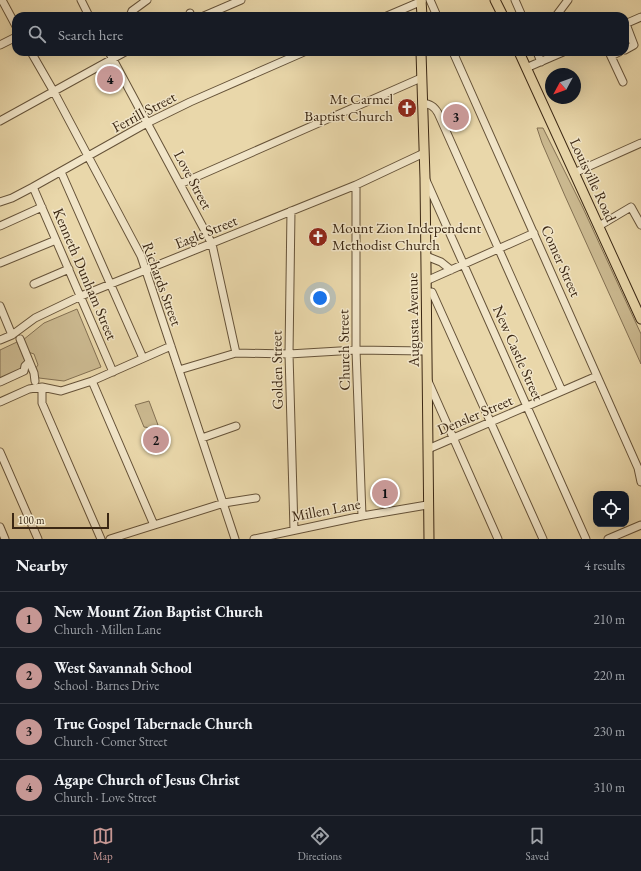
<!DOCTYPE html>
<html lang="en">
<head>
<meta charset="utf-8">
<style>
	:root { --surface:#171b24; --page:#20242c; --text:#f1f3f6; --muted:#9ea1a6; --line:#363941; --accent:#c59692 }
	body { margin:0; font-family:"EB Garamond",serif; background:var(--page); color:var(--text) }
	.controls { position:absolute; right:12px; bottom:12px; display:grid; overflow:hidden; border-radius:8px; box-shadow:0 4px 16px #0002 }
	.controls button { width:36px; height:36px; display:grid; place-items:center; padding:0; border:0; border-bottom:1px solid var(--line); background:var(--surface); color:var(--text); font:20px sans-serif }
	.compass { position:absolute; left:545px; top:68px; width:36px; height:36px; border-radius:50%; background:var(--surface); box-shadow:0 4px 16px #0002; rotate:229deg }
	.scale { position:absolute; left:12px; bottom:10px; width:97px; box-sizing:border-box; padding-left:4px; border:2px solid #3b2713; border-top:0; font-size:11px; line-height:14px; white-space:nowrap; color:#3b2713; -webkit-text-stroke:3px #f1e5c8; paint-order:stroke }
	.you { position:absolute; left:320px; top:298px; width:14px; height:14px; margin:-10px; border:3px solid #fff; border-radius:50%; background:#1a73e8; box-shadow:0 0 0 6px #1a73e833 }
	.badge { display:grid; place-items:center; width:26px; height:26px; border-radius:50%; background:var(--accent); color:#111; font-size:13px; font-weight:700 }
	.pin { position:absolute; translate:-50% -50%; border:2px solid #fff; box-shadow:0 1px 4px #0006 }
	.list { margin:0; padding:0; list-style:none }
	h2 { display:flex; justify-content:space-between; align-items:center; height:52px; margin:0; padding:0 16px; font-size:17px }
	h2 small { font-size:13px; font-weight:400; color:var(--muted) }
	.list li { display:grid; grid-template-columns:26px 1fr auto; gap:12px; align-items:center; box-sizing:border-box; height:56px; padding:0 16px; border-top:1px solid var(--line) }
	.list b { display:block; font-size:15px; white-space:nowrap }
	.list p { margin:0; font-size:13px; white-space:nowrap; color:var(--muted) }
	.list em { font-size:13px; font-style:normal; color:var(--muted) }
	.icon { flex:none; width:22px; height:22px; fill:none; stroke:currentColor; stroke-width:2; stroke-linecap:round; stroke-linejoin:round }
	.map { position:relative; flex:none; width:641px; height:539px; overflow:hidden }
	.search { position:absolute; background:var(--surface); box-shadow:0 4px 16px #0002; left:12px; right:12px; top:12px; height:44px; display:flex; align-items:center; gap:10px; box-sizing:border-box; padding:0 14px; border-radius:12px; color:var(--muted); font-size:15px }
	.sheet { height:276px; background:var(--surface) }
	nav { display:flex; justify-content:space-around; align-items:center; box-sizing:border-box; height:56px; border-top:1px solid var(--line); background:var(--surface); font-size:11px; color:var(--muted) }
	nav a { display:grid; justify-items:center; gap:2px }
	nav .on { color:var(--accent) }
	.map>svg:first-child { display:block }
	.green { fill:#cbb990; stroke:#837052 }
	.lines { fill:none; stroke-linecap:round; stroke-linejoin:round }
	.minor-casing { stroke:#665339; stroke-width:9 }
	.major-casing { stroke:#3b2713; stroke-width:11 }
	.minor { stroke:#f1e5c8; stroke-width:7 }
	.major { stroke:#e9d7aa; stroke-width:9 }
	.labels { text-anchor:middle; stroke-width:3; stroke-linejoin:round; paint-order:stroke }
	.poi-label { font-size:15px; fill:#3b2713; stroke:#f1e5c8; text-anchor:end }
	.street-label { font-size:15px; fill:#3b2713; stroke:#f1e5c8 }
</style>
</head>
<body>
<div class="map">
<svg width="641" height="539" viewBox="0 0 641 539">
	<rect width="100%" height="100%" fill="#e9d7aa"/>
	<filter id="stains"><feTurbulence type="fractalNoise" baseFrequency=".005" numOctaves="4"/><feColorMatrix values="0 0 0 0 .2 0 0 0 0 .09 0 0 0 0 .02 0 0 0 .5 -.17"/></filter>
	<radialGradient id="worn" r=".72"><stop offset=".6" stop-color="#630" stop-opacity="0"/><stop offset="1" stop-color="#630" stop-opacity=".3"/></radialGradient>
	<path class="green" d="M537,128h6l40,80 58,126v30l-76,-168 -23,-53z
		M77,309l24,58 -37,14 -25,-3 -4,-9 3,-4 -4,-11 -6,-2 -5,-12 21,-17z
		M17,342l9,21 -3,6 -23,10v-29z
		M149,401l9,24 -7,3 -7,-1 -9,-22z"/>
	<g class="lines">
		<defs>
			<path id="minor" d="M2,0l14,26
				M81,0l8,16
				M430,0l7,16
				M515,0l7,16
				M190,13l1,3
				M130,16l2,-5 15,-11
				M204,16l37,-16
				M387,16l35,-15
				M556,16l12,-16
				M625,24l16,-7
				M0,45l16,-8
				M625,50l9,-5 -8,-21
				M31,52l23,40 87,164 94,283
				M109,52l103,192 24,109
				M453,52l185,416 3,14
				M537,52l4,10
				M609,52l14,30
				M611,56l8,-4
				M526,68l37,-16
				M422,103c8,1 12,3 16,10l124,278
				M0,121l125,-69
				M61,172l82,186
				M574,173l67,-30
				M426,180l160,359
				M180,184l241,-106
				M356,185v165l6,166
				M33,187l80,185
				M0,202l12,-4 21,-11 114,-64 43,-21 114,-50
				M291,211l-2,143 5,176
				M0,226l42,-19
				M599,226l32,-19 10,18
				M426,256l15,6 10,8
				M0,263l56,-23
				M426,281l108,-48
				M34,284l35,-15
				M426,292h6l111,247
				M0,306l12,29
				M20,339l14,34 1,8
				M0,340l12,-5 23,-17 46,-22 275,-111 68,-32
				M179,370l57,-17 53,1 67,-4 70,1
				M92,381l62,144
				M428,381l70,158
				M0,382l24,-11 1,-5 4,-4
				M42,387v16l59,136
				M0,402l29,-13 13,-2 19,4 31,-10 79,-35
				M202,438l34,-12
				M428,449l169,-73
				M0,452l38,87
				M0,527l5,12
				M110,539l114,-36 32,-5
				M254,539l108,-23 65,-11
				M608,539l33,-14"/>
			<path id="major" d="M421,0l1,16
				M495,0l8,16
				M421,52l4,126 4,361
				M519,52l122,267"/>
		</defs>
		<use href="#minor" class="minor-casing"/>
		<use href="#major" class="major-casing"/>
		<use href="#minor" class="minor"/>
		<use href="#major" class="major"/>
	</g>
	<defs>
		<symbol id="church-disc" viewBox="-11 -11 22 22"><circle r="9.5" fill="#8f2418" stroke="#f1e5c8"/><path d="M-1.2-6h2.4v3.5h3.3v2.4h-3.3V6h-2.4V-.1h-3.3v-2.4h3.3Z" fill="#fff"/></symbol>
	</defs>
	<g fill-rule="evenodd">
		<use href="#church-disc" x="396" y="97" width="22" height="22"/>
		<use href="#church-disc" x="307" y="226" width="22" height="22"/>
	</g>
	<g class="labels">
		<g class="poi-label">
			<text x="393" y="104">Mt Carmel<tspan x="393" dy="17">Baptist Church</tspan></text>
			<text x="332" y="233" text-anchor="start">Mount Zion Independent<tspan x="332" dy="17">Methodist Church</tspan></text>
		</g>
		<g class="street-label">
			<text transform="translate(144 112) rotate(-28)" y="5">Ferrill Street</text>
			<text transform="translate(193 180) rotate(62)" y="5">Love Street</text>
			<text transform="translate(593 180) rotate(65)" y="5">Louisville Road</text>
			<text transform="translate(206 232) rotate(-22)" y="5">Eagle Street</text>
			<text transform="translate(561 261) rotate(66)" y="5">Comer Street</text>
			<text transform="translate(85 274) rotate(67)" y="5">Kenneth Dunham Street</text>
			<text transform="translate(162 284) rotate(70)" y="5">Richards Street</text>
			<text transform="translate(413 320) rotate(-91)" y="5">Augusta Avenue</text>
			<text transform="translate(344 350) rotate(-91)" y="5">Church Street</text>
			<text transform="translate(518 353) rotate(66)" y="5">New Castle Street</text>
			<text transform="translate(277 370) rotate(-91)" y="5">Golden Street</text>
			<text transform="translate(475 415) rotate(-23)" y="5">Densler Street</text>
			<text transform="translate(326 510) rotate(-11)" y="5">Millen Lane</text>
		</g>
	</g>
	<rect width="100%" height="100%" filter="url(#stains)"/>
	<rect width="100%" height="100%" fill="url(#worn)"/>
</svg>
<div class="controls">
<button><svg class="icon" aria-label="locate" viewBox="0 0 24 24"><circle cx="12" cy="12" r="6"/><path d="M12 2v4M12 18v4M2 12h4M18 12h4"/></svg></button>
</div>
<svg class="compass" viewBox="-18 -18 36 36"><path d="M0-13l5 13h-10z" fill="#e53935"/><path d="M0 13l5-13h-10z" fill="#9ea1a6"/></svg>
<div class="scale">100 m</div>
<div class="you"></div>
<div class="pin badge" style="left:385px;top:493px">1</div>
<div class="pin badge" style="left:156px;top:440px">2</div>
<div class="pin badge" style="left:456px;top:117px">3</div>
<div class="pin badge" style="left:110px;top:79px">4</div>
<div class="search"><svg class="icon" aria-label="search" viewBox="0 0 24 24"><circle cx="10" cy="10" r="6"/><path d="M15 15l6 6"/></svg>Search here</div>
</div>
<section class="sheet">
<h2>Nearby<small>4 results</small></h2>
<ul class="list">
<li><span class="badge">1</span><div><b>New Mount Zion Baptist Church</b><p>Church · Millen Lane</p></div><em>210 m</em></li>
<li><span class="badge">2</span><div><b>West Savannah School</b><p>School · Barnes Drive</p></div><em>220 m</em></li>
<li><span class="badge">3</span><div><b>True Gospel Tabernacle Church</b><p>Church · Comer Street</p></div><em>230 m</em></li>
<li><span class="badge">4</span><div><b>Agape Church of Jesus Christ</b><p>Church · Love Street</p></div><em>310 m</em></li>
</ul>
</section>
<nav>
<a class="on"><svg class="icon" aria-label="map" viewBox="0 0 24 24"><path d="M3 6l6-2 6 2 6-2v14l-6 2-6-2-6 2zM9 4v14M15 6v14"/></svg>Map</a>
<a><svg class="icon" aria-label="directions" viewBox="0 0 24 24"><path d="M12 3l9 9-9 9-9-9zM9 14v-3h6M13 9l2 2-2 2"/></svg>Directions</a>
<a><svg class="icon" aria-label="saved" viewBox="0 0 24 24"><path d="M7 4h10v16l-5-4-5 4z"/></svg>Saved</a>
</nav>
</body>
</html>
